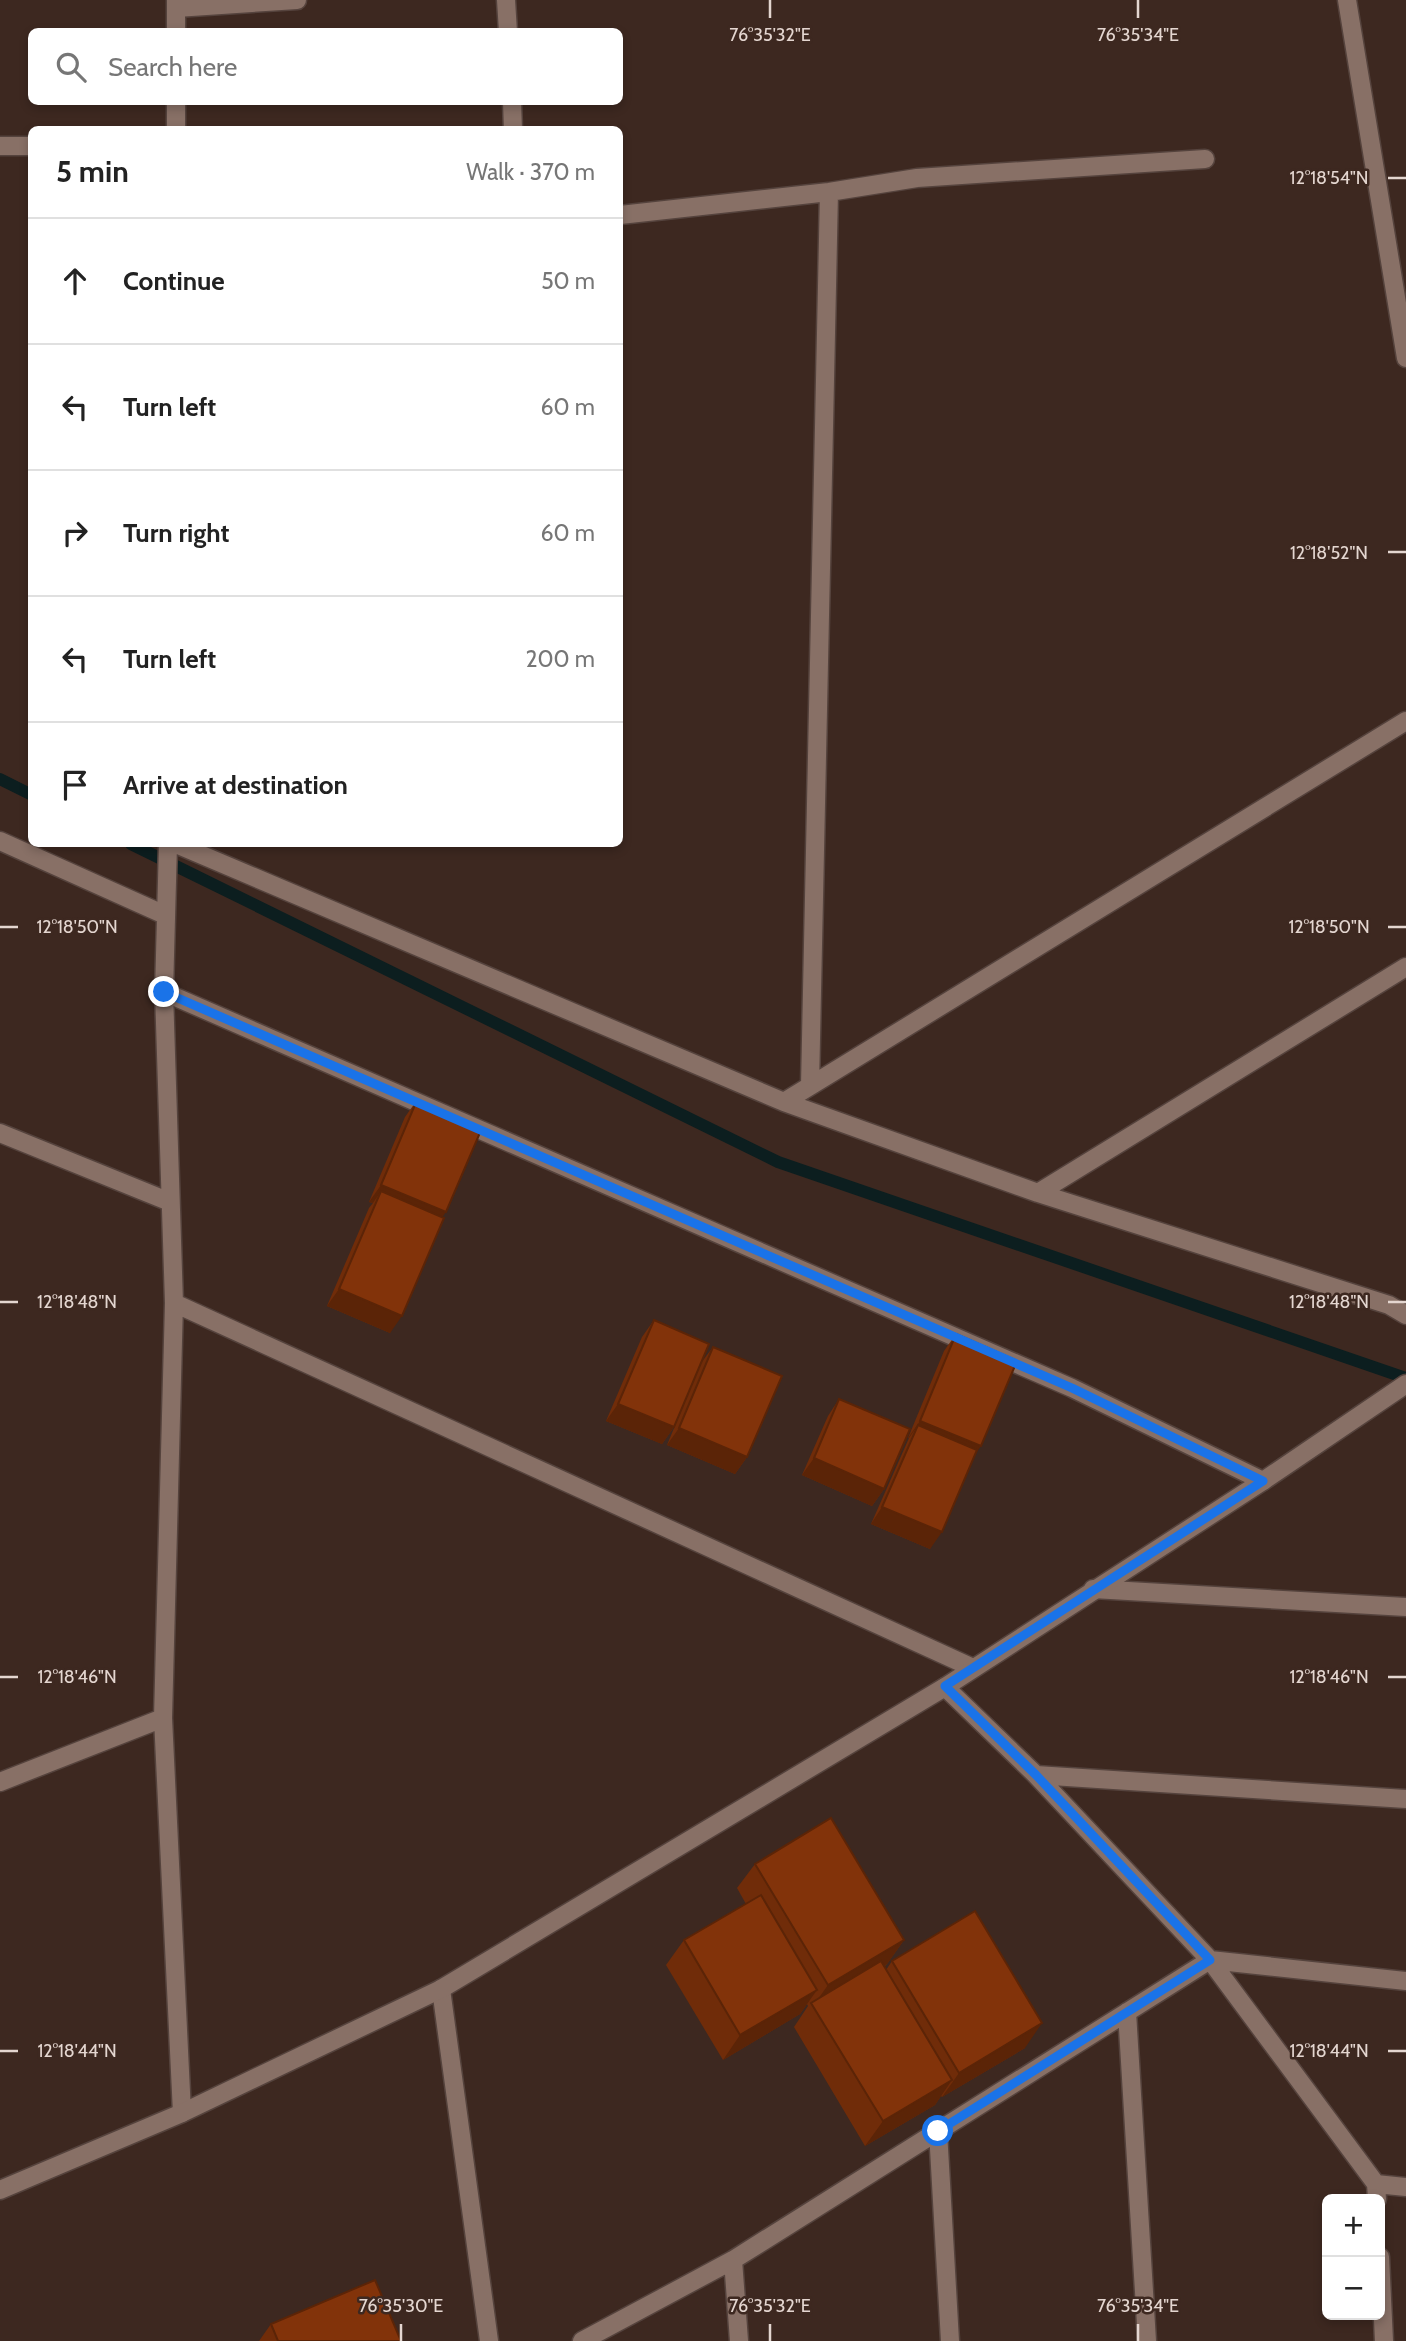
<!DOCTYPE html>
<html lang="en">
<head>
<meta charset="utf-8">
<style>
	:root { --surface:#fff; --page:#f6f6f6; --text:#222; --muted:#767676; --line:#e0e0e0 }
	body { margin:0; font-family:Cabin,sans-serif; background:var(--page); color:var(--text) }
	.controls { position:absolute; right:21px; bottom:21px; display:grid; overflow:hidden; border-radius:10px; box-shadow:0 4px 10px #0003 }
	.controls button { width:63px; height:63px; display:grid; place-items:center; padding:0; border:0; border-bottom:2px solid var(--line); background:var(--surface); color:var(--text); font:35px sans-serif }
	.stop { position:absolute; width:21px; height:21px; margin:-16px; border:5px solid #1a73e8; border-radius:50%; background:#fff }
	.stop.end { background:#1a73e8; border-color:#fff; box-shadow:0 2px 7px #0008 }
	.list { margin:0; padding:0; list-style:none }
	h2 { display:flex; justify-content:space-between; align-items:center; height:91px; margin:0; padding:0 28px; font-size:30px }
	h2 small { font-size:23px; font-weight:400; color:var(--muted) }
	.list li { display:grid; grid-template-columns:46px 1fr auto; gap:21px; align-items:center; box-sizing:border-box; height:126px; padding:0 28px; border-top:2px solid var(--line) }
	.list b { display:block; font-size:26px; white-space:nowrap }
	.list em { font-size:23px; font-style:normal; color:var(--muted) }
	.icon { flex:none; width:38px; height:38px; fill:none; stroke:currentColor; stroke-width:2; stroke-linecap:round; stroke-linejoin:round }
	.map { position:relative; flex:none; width:1406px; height:2341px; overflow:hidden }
	.search { position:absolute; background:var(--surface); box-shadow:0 4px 10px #0003; left:28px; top:28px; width:595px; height:77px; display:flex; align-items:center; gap:18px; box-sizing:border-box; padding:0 24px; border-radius:10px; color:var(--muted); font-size:26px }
	.panel { position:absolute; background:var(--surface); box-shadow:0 4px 10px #0003; left:28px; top:126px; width:595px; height:721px; border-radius:10px }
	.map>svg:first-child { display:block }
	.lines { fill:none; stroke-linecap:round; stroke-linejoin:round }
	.stream { stroke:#0c1e1f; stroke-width:12 }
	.minor-casing { stroke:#55433d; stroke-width:21 }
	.tertiary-casing { stroke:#55433d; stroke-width:21 }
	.minor { stroke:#887066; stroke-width:18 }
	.tertiary { stroke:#887066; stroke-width:18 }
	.wall { fill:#702c09 }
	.shaded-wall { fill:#5b2407 }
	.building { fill:#82330a; stroke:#5b2407; stroke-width:2 }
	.route { stroke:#1a73e8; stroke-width:9 }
	.ticks { fill:none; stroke:#e4d6d0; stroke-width:2.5 }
	.ticks-label { font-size:18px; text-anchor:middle; fill:#e4d6d0; stroke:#3d2820; stroke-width:5; stroke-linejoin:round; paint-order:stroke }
</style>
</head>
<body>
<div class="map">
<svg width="1406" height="2341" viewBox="0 0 1406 2341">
	<rect width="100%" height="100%" fill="#3d2820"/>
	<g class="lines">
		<path class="stream" d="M0,779l32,16
			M131,844l647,318 628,216"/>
		<defs>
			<path id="minor" d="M506,0l2,32
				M1347,0l59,358
				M176,8l121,-8
				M176,32v-32
				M176,102v28
				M512,102l1,28
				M0,146h32
				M620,215l209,-23 88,-14 288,-19
				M0,841l165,74
				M168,844l-4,148 908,396 191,93
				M176,844l608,258 254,91 351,112 17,10
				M164,992l10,311 -11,415 19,395
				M810,1086l19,-894
				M784,1102l622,-381
				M0,1133l170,69
				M1038,1193l368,-226
				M174,1303l799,365
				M1093,1589l313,18
				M945,1687l91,88 174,185 166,224 1,15
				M1036,1775l370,24
				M0,1782l163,-64
				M441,1989l48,352
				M1127,2012l20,329
				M938,2131l12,210
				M1376,2184l30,3
				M1380,2257l4,84
				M733,2260l6,81
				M582,2341l151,-81 477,-300 196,21"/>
			<path id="tertiary" d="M0,2190l182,-77 259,-124 504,-302 318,-206 143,-97"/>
		</defs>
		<use href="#minor" class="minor-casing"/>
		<use href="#tertiary" class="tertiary-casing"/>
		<use href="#minor" class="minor"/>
		<use href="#tertiary" class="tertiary"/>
	</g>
	<path class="wall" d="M417,1100l25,118 -52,115 -63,-27 42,-98 4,-5 -4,-1 36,-85z
		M654,1320l20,107 -12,17 -56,-23 36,-84z
		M956,1334l18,122 -44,93 -59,-25 38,-86h-1l36,-87z
		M713,1347l34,110 -12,17 -68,-29 34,-82z
		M839,1399l45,90 -12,17 -70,-31 26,-59z
		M755,1864l149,76 -17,24 -3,3 2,3 6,-9 133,87 -83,49 -1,-1 -6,9 -70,41 -71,-119 14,-21 -1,-2 -7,10 -77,46 -57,-95 18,-25 62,-36 -9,-16z
		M271,2324l130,17h-142z"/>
	<path class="shaded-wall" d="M381,1185l65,27 -12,17 -53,-38 -8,12 -4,-1z
		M339,1289l63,27 -12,17 -63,-27z
		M618,1404l56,23 -12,17 -56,-23z
		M920,1421l61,25 -12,17 -51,-38 -9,13h-1z
		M679,1428l68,29 -12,17 -68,-29z
		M814,1458l70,31 -12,17 -70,-31z
		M882,1507l60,25 -12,17 -59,-25z
		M904,1940l-17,24 -73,43 -1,-1 15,-21z
		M817,1990l-17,24 -77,46 17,-25z
		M1042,2023l-17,25 -83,49 17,-24z
		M952,2080l-17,25 -70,41 18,-25z"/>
	<path class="building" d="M417,1100l65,28 -36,84 -65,-27z
		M381,1191l63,27 -42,98 -63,-27z
		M654,1320l55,24 -35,83 -56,-23z
		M956,1334l61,27 -36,85 -61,-25z
		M713,1347l69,29 -35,81 -68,-29z
		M839,1399l71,30 -26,60 -70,-31z
		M918,1425l59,25 -35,82 -60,-25z
		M831,1818l73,122 -76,45 -73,-121z
		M761,1895l56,95 -77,45 -56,-95z
		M975,1911l67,112 -83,50 -67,-112z
		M881,1961l71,119 -69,41 -72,-118z
		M375,2280l26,61h-123l-7,-17z"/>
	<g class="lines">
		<path class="route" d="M164,992l908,396 191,93 -318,205 91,89 174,185 -272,171"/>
	</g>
	<path class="ticks" d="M770,0v18M1138,0v18M1388,178h18M1388,552h18M0,927h18M1388,927h18M0,1302h18M1388,1302h18M0,1677h18M1388,1677h18M0,2051h18M1388,2051h18M401,2324v17M770,2324v17M1138,2324v17"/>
	<g class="ticks-label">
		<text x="770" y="41">76°35'32"E</text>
		<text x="1138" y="41">76°35'34"E</text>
		<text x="1329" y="184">12°18'54"N</text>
		<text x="1329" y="559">12°18'52"N</text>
		<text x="77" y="933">12°18'50"N</text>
		<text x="1329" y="933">12°18'50"N</text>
		<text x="77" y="1308">12°18'48"N</text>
		<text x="1329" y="1308">12°18'48"N</text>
		<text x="77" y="1683">12°18'46"N</text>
		<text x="1329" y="1683">12°18'46"N</text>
		<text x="77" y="2057">12°18'44"N</text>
		<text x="1329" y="2057">12°18'44"N</text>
		<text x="401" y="2312">76°35'30"E</text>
		<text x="770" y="2312">76°35'32"E</text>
		<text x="1138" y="2312">76°35'34"E</text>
	</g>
</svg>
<div class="controls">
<button>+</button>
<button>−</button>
</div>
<div class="stop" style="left:938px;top:2131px"></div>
<div class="stop end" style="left:164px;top:992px"></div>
<div class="search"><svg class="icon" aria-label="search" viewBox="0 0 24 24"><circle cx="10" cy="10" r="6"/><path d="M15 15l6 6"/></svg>Search here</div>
<section class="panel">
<h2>5 min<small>Walk · 370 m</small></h2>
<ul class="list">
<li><svg class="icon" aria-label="ahead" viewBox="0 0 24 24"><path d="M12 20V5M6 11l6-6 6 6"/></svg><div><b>Continue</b></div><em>50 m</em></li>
<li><svg class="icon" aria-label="left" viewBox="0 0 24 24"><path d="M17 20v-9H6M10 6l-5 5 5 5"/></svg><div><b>Turn left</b></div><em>60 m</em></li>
<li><svg class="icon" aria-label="right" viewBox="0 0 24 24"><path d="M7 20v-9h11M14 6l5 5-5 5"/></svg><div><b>Turn right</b></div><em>60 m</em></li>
<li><svg class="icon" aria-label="left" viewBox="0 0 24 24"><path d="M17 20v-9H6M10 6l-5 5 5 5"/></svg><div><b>Turn left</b></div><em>200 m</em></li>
<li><svg class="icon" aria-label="arrive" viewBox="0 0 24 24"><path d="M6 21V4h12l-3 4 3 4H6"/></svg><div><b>Arrive at destination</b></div></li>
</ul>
</section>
</div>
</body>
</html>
